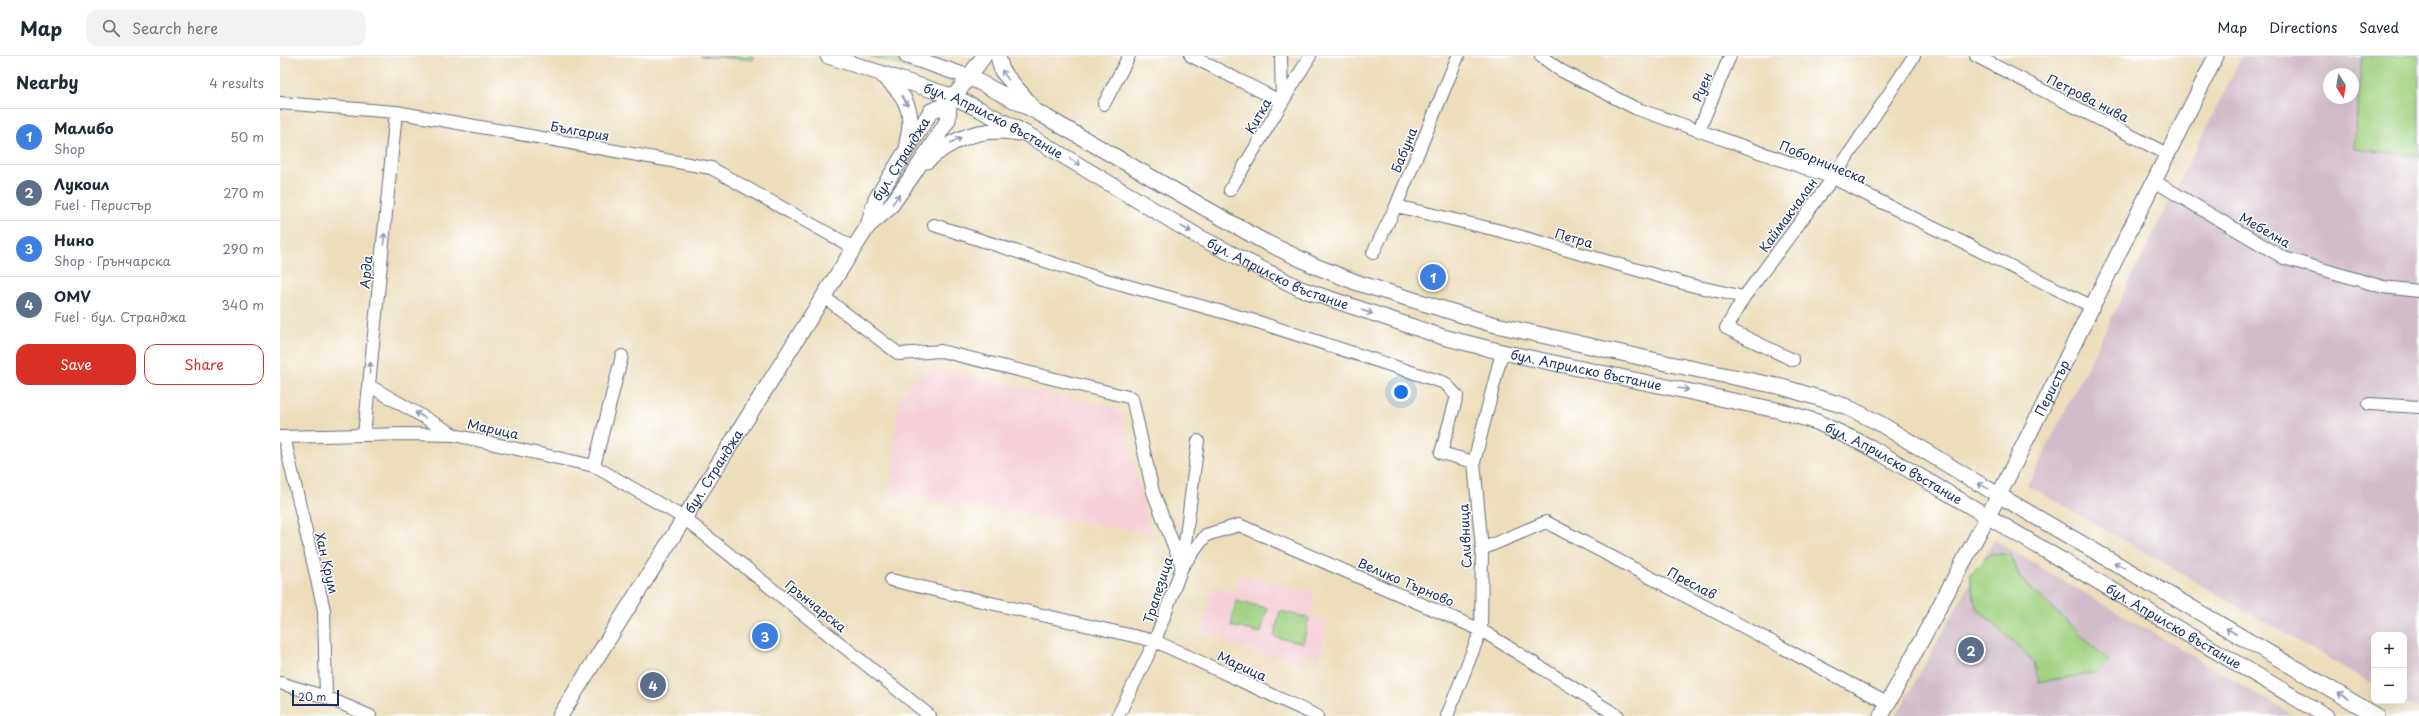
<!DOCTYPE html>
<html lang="en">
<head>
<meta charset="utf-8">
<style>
	:root { --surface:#fff; --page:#f2f2f3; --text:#1f2937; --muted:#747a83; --line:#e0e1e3; --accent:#d93025 }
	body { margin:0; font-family:"Playpen Sans",sans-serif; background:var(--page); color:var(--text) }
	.controls { position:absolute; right:12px; bottom:12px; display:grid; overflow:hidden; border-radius:8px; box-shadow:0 4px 16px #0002 }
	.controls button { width:36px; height:36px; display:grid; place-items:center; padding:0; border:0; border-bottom:1px solid var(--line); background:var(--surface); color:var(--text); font:20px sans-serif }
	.compass { position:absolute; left:2043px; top:12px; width:36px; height:36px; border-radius:50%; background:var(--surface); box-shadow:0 4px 16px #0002; rotate:168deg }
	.scale { position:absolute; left:12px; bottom:10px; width:47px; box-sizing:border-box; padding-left:4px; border:2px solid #1b2f5e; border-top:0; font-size:11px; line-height:14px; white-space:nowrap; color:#1b2f5e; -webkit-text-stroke:3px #fff; paint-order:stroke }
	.you { position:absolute; left:1121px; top:336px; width:14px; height:14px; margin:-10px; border:3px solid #fff; border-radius:50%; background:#1a73e8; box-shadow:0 0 0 6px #1a73e833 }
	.badge { display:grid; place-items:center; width:26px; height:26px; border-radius:50%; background:var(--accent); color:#fff; font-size:13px; font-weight:700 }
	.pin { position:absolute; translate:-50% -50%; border:2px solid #fff; box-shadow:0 1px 4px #0006 }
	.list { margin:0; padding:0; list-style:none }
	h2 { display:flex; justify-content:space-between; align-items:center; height:52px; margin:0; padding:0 16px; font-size:17px }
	h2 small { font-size:13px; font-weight:400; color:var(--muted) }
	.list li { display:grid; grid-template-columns:26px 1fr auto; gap:12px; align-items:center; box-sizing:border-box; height:56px; padding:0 16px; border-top:1px solid var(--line) }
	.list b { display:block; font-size:15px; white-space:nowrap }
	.list p { margin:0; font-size:13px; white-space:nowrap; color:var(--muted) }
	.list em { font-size:13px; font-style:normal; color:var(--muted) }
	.actions { display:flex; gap:8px; padding:12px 16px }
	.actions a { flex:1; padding:9px 0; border:1px solid var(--accent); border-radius:12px; text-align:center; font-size:14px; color:var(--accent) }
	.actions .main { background:var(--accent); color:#fff }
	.icon { flex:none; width:22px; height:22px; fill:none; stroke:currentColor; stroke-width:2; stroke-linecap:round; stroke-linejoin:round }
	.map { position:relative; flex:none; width:2139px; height:660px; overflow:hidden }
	header { display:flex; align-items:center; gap:24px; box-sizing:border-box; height:56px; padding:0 20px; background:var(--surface); border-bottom:1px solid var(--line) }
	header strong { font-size:19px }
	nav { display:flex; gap:22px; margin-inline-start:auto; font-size:14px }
	.search { width:280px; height:36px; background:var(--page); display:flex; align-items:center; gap:10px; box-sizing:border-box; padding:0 14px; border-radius:12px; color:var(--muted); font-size:15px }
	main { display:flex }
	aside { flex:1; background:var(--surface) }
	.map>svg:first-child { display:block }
	.built { fill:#f6cfd7 }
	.industrial { fill:#d1bdc9; fill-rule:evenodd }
	.green { fill:#a1d282; stroke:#5e8070 }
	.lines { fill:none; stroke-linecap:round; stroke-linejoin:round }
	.minor-casing { stroke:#646c7f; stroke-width:14 }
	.tertiary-casing { stroke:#646c7f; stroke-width:17 }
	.minor { stroke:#fff; stroke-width:12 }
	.tertiary { stroke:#fff; stroke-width:15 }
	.oneway { stroke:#8d97ae }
	.labels { text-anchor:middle; stroke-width:3; stroke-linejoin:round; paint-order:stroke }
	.street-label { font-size:13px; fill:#1b2f5e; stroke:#fff }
</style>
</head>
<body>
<header>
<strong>Map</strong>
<div class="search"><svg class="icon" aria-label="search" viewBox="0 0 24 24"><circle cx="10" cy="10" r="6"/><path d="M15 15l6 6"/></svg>Search here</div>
<nav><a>Map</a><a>Directions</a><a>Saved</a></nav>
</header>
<main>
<aside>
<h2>Nearby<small>4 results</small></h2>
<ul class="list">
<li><span class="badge" style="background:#3f7fe0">1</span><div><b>Малибо</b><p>Shop</p></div><em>50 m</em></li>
<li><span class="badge" style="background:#5c6f8a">2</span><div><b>Лукоил</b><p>Fuel · Перистър</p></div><em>270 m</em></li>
<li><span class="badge" style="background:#3f7fe0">3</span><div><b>Нино</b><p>Shop · Грънчарска</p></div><em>290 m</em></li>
<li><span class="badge" style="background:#5c6f8a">4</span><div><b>OMV</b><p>Fuel · бул. Странджа</p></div><em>340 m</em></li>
</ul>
<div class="actions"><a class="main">Save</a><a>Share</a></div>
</aside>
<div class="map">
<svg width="2139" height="660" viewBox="0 0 2139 660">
	<rect width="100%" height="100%" fill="#fff"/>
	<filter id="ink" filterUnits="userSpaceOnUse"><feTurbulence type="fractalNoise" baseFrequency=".025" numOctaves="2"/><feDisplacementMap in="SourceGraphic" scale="8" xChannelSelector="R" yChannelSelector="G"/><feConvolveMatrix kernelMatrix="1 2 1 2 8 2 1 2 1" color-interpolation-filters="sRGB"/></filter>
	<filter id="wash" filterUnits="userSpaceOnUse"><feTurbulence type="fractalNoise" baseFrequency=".012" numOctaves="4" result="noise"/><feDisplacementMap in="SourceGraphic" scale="16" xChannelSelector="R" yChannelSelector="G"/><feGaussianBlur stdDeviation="0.9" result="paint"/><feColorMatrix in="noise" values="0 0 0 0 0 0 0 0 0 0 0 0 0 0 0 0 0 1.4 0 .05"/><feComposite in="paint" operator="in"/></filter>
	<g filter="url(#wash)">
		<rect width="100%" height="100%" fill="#ecdebb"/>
		<path class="built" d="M662,314l178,39 31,124 -261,-38 8,-94 18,-25z
			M960,519l75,17 -5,24 18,4 -8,37 -17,-3 -2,8 -77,-18 2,-7 -23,-5 8,-45 25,5z"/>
		<path class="industrial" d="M1962,0h177v655l-18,-10h3v-66h-30v50l-346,-200zM2049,18h24v24h-24z
			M1714,484l301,176h-399z"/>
		<path class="green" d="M420,0h53v4z
			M590,0h14l30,10 -3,3z
			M2082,0h57v100l-65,-7z
			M1711,497l20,2 9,23 89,83 -13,12 -57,9 -5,-20 -58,-55 -7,-32z
			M956,545l31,7 -6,25 -30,-7z
			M1000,555l29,7 -6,25 -29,-6z"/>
	</g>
	<g filter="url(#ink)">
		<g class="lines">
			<defs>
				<path id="minor" d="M911,0l91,46 -1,-46
					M1261,0l19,14 75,38 198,70 258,128
					M1696,0l191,98
					M0,47l116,9 315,56 143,80
					M824,48l25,-48
					M1419,74l31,-74
					M1874,125l130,77 99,29 36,4
					M950,134l80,-134
					M1116,150l105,25 189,54 54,12
					M654,169l158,51 163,45 190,62 12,13 -16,57 33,9
					M1093,197l23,-47 62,-150
					M544,241l75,57 42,-3 191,47 21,94 29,75
					M1513,304l-67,-32 18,-31 89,-119 81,-122
					M88,329l85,49
					M2089,348l50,3
					M84,379l32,-323
					M0,381l127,-3 47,1 140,31 90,52 246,198
					M4,381l40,173 2,87
					M314,410l28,-110
					M1202,493l64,-27 341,181
					M902,511l24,-32 33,-10 242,105 137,86
					M611,524l264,61 162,75
					M0,627l46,14 44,19
					M838,660l37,-75 27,-74 16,-126
					M1167,660l34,-86 1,-81 -8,-87 28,-110"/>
				<g id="tertiary">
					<path id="s1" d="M548,0l126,41 25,12 51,27 169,101 102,52 142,48 59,15 279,59 36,11 53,25 456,269"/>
					<path d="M627,0l62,21 68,35 224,128 54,26 43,17 134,41 183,41 107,22 63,19 34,17 87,53 411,240"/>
					<path d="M718,0l4,15 29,34"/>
					<path d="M603,20c24,19 32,37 24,67"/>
					<path d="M647,105c26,-23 56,-35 91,-28"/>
					<path d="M588,170l22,-19 24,-34 34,-53 1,-16 35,-48"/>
					<path id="s2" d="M280,660l294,-468 14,-22 8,-27 55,-88 18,-7"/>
					<path id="s3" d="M1601,660l118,-221 217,-439"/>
				</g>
			</defs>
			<use href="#minor" class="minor-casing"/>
			<use href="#tertiary" class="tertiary-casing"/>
			<use href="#minor" class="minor"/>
			<use href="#tertiary" class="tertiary"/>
		</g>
		<defs><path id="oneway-shaft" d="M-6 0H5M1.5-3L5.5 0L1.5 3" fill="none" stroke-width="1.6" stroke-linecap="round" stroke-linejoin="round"/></defs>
		<g class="oneway">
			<use href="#oneway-shaft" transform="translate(725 19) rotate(-125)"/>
			<use href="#oneway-shaft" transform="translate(625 45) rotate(60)"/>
			<use href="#oneway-shaft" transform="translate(676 84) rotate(-29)"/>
			<use href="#oneway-shaft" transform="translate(795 106) rotate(31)"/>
			<use href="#oneway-shaft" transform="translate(616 143) rotate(-55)"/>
			<use href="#oneway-shaft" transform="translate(906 173) rotate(30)"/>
			<use href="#oneway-shaft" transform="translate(104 183) rotate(-85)"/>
			<use href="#oneway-shaft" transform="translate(1087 256) rotate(19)"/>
			<use href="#oneway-shaft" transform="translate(90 312) rotate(-84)"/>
			<use href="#oneway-shaft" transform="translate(1403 333) rotate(12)"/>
			<use href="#oneway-shaft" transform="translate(140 359) rotate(-150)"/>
			<use href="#oneway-shaft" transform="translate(1703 430) rotate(-151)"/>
			<use href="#oneway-shaft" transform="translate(1839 509) rotate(-150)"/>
			<use href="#oneway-shaft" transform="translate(1951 575) rotate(-150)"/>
			<use href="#oneway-shaft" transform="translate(2063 640) rotate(-150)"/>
		</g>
	</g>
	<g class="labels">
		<g class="street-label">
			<text transform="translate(1422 31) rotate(-67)" y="5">Руен</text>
			<text transform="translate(1808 42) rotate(27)" y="5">Петрова нива</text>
			<text transform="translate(978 60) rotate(-60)" y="5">Китка</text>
			<text dy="5" stroke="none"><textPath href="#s1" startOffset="178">бул. Априлско въстание</textPath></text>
			<text transform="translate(300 75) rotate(10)" y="5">България</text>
			<text transform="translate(1124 94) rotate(-68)" y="5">Бабуна</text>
			<text dy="5" stroke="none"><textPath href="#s2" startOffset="654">бул. Странджа</textPath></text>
			<text transform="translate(1543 106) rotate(22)" y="5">Поборническа</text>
			<text transform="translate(1508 159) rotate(-54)" y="5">Каймакчалан</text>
			<text transform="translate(1985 174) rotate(30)" y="5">Мебелна</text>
			<text transform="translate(1294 182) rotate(16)" y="5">Петра</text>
			<text transform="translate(86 216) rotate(-84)" y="5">Арда</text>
			<text dy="5" stroke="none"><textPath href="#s1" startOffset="502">бул. Априлско въстание</textPath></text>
			<text dy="5" stroke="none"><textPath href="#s1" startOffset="826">бул. Априлско въстание</textPath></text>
			<text dy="5" stroke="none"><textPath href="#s3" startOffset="370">Перистър</textPath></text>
			<text transform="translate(213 373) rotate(12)" y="5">Марица</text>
			<text dy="5" stroke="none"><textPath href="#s1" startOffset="1150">бул. Априлско въстание</textPath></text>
			<text dy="5" stroke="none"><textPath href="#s2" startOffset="289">бул. Странджа</textPath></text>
			<text transform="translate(1185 480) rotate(-93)" y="5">Сливница</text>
			<text transform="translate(47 507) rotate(77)" y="5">Хан Крум</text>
			<text transform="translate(1126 526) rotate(23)" y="5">Велико Търново</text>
			<text transform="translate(1412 527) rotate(28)" y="5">Преслав</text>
			<text transform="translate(878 534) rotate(-72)" y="5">Трапезица</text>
			<text transform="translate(536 550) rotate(39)" y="5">Грънчарска</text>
			<text dy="5" stroke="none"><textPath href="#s1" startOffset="1474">бул. Априлско въстание</textPath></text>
			<text transform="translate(962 610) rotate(25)" y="5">Марица</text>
		</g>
	</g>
</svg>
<div class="controls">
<button>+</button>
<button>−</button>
</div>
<svg class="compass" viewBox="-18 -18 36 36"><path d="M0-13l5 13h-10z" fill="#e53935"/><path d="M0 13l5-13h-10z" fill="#747a83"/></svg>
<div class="scale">20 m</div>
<div class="you"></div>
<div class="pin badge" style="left:1153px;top:221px;background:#3f7fe0">1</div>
<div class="pin badge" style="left:1691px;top:594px;background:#5c6f8a">2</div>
<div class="pin badge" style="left:485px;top:580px;background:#3f7fe0">3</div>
<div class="pin badge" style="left:373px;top:629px;background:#5c6f8a">4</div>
</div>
</main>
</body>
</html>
